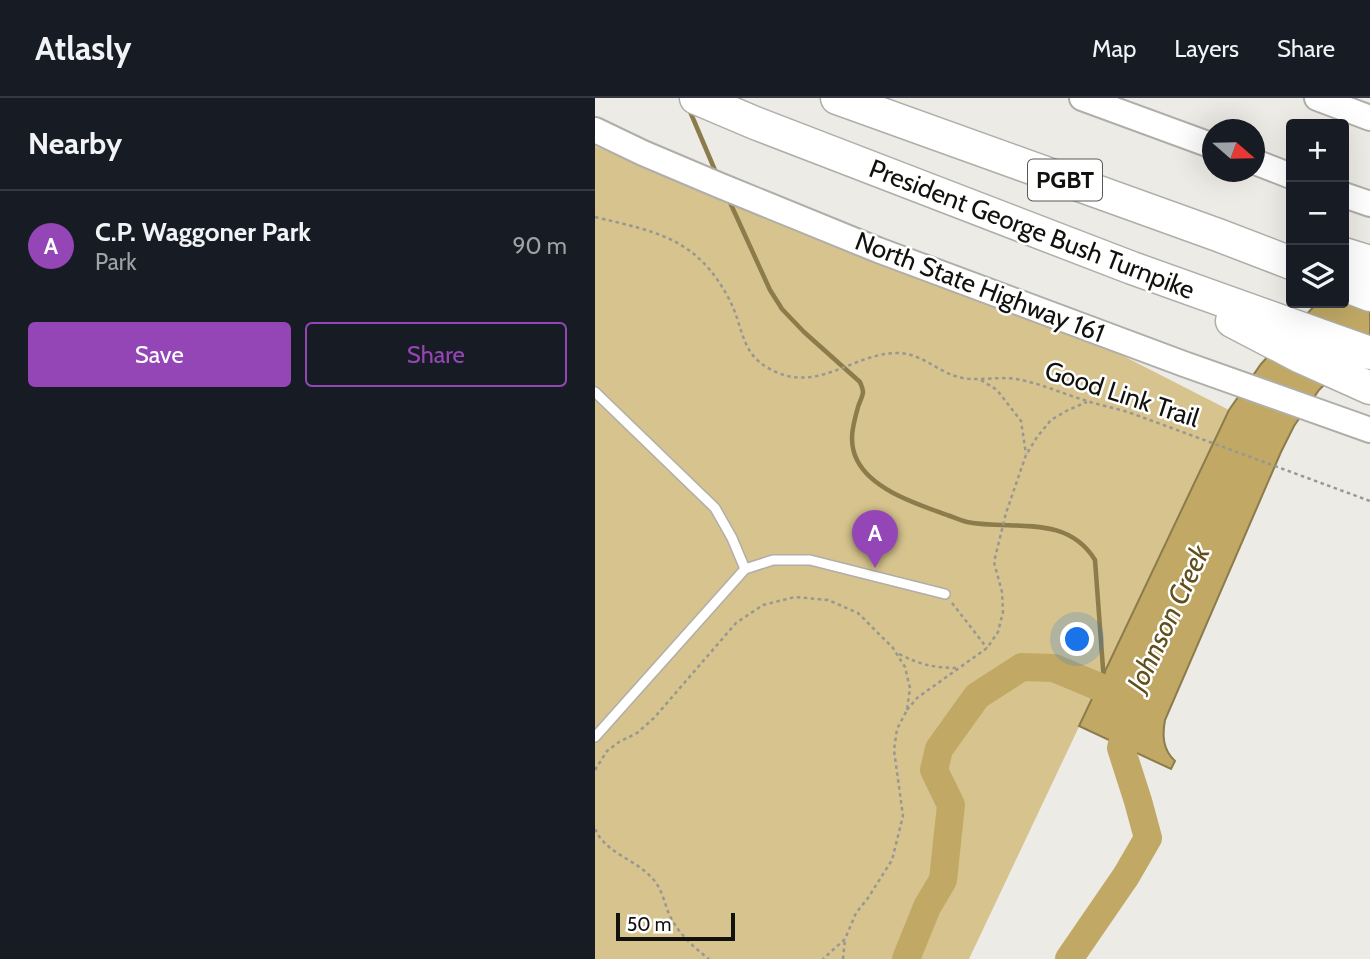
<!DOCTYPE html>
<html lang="en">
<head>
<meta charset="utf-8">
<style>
	:root { --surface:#171b24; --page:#242831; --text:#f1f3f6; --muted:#9ea1a6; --line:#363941; --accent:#9446b6 }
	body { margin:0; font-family:Cabin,sans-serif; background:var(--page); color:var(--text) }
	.controls { position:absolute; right:21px; top:21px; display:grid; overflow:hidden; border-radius:7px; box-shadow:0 7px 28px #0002 }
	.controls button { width:63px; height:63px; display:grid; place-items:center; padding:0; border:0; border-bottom:2px solid var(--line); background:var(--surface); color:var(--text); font:35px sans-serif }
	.compass { position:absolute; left:607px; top:21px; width:63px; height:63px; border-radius:50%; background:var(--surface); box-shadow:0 7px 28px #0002; rotate:110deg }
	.scale { position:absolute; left:21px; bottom:18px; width:119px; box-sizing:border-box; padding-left:7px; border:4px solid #11110e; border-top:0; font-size:19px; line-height:24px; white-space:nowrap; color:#11110e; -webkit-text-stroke:5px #fff; paint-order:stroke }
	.you { position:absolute; left:483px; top:542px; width:24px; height:24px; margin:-18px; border:5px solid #fff; border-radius:50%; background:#1a73e8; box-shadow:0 0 0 10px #1a73e833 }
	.badge { display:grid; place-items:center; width:46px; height:46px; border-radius:50%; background:var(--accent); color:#fff; font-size:23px; font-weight:700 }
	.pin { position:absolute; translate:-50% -58px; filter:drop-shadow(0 2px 4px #0008) }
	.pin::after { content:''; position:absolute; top:37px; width:24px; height:21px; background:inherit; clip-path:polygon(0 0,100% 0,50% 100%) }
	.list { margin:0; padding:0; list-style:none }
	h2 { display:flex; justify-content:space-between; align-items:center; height:91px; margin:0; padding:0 28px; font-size:30px }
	h2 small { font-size:23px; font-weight:400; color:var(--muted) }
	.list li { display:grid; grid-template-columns:46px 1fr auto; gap:21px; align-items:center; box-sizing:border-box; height:112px; padding:0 28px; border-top:2px solid var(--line) }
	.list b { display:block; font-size:26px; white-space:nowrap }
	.list p { margin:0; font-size:23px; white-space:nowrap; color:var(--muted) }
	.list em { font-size:23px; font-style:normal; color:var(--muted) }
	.actions { display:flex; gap:14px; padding:21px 28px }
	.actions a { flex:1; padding:16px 0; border:2px solid var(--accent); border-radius:7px; text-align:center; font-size:24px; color:var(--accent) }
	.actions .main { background:var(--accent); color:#fff }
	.icon { flex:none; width:38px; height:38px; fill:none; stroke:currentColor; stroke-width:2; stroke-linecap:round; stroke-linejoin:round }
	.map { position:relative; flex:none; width:775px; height:861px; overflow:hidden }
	header { display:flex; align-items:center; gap:42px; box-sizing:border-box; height:98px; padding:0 35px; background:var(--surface); border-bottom:2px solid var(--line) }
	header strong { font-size:33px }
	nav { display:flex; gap:38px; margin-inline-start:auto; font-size:24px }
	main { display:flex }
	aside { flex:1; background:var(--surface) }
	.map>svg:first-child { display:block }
	.green { fill:#d6c38d }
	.water { fill:#c1a965; stroke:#8c7b4b; stroke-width:2 }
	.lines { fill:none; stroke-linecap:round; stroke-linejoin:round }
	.stream { stroke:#8c7b4b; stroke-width:4.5 }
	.river { stroke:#c1a965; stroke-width:28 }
	.lane-casing { stroke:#b0aea8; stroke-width:12 }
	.secondary-casing { stroke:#b0aea8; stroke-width:28 }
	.highway-casing { stroke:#b0aea8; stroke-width:35 }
	.path { stroke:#989792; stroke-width:2.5; stroke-dasharray:3.5 3.5; stroke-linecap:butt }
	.lane { stroke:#fff; stroke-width:9 }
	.secondary { stroke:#fff; stroke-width:24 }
	.highway { stroke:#fff; stroke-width:32 }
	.labels { text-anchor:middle; stroke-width:5; stroke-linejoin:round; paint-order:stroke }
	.shield { fill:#fff; stroke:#585856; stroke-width:2 }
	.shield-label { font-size:24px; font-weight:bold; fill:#11110e }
	.street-label { font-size:26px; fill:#11110e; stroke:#fff }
	.water-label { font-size:28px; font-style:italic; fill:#604f1a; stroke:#fff }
</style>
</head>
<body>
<header>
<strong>Atlasly</strong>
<nav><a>Map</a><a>Layers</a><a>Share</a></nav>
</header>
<main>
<aside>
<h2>Nearby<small></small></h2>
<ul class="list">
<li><span class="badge">A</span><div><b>C.P. Waggoner Park</b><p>Park</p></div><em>90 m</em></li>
</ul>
<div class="actions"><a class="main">Save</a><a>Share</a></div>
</aside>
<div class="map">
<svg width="775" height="861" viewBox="0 0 775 861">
	<rect width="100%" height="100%" fill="#edebe5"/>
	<path class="green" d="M0,48l240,99 261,97 133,68 -260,549h-374z"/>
	<path class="water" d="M775,147v94l-51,51 -25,36 -13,26 -116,268c-3,16 -2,30 10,41l-4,8 -92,-43 150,-316 32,-46 56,-61h27v-29z"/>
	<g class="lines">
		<path class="stream" d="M94,11l28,66
			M133,100l42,92 12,19 22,23 56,50c1,3 3,6 3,10 0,4 -4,11 -5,15 -5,18 -10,35 -1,53 15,30 60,44 90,55 6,2 13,5 20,7 45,9 99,-9 128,38l9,122"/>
		<path class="river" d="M311,861l21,-52 16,-27 8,-75 -17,-35 5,-21 38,-53 45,-29 32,1 79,33
			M474,861l57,-83 22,-38 -10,-37 -17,-53 10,-37"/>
		<defs>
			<path id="lane" d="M0,294l120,116 17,30 13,31 -150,168
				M150,471l28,-9h37l135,34"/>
			<path id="secondary" d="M487,0l131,48
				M722,0l53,20
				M0,32l48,23 78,33 157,64 306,114 186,66
				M660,64l36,14
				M749,97l26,9"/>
			<path id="highway" d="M101,0l59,25 377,145 238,85
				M242,0l381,137 73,28
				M749,156l26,8
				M749,187l26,10
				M637,223l69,36 69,31"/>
		</defs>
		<use href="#lane" class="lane-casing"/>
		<use href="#secondary" class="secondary-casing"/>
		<use href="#highway" class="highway-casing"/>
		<path class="path" d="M0,119c62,15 102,21 134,82 16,30 10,57 47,73 45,20 79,-20 123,-19 23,1 38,18 59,24 19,5 39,-1 58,2 24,4 47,15 71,22 13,4 27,7 41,11l242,89
			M386,282l16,10 24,31 5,33
			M357,505l35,45
			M304,556c22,11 36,14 60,14
			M312,612l10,-12 70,-50 11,-16 5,-20 -1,-20 -8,-30 12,-49 20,-58 11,-18 14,-17 17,-10 19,-8
			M0,672l12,-19 12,-9 18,-9 17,-15 82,-95 27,-18 32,-8 33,3 30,13 35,35 12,19 5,21 -3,22 -10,19 -3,21 9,66 -11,44 -24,38 -12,15 -11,26 -22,20
			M0,731c11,25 41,30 58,50 9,10 11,23 16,35 9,19 23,32 40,45
			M248,861l2,-20"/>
		<use href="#lane" class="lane"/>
		<use href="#secondary" class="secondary"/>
		<use href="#highway" class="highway"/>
	</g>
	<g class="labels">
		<rect class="shield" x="433" y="61.5" width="74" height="41" rx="5"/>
		<g class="shield-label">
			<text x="470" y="90">PGBT</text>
		</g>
		<g class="street-label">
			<text transform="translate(437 131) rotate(21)" y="9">President George Bush Turnpike</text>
			<text transform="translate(385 189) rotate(21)" y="9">North State Highway 161</text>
			<text transform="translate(527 296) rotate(18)" y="9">Good Link Trail</text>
		</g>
		<g class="water-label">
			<text transform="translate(573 520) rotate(-65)" y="10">Johnson Creek</text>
		</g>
	</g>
</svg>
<div class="controls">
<button>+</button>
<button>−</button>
<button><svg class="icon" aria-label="layers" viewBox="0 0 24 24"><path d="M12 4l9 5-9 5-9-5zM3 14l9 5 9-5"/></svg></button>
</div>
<svg class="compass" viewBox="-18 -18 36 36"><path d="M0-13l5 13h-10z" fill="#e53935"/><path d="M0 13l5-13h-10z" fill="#9ea1a6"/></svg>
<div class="scale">50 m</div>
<div class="you"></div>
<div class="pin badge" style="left:280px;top:470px">A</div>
</div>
</main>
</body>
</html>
